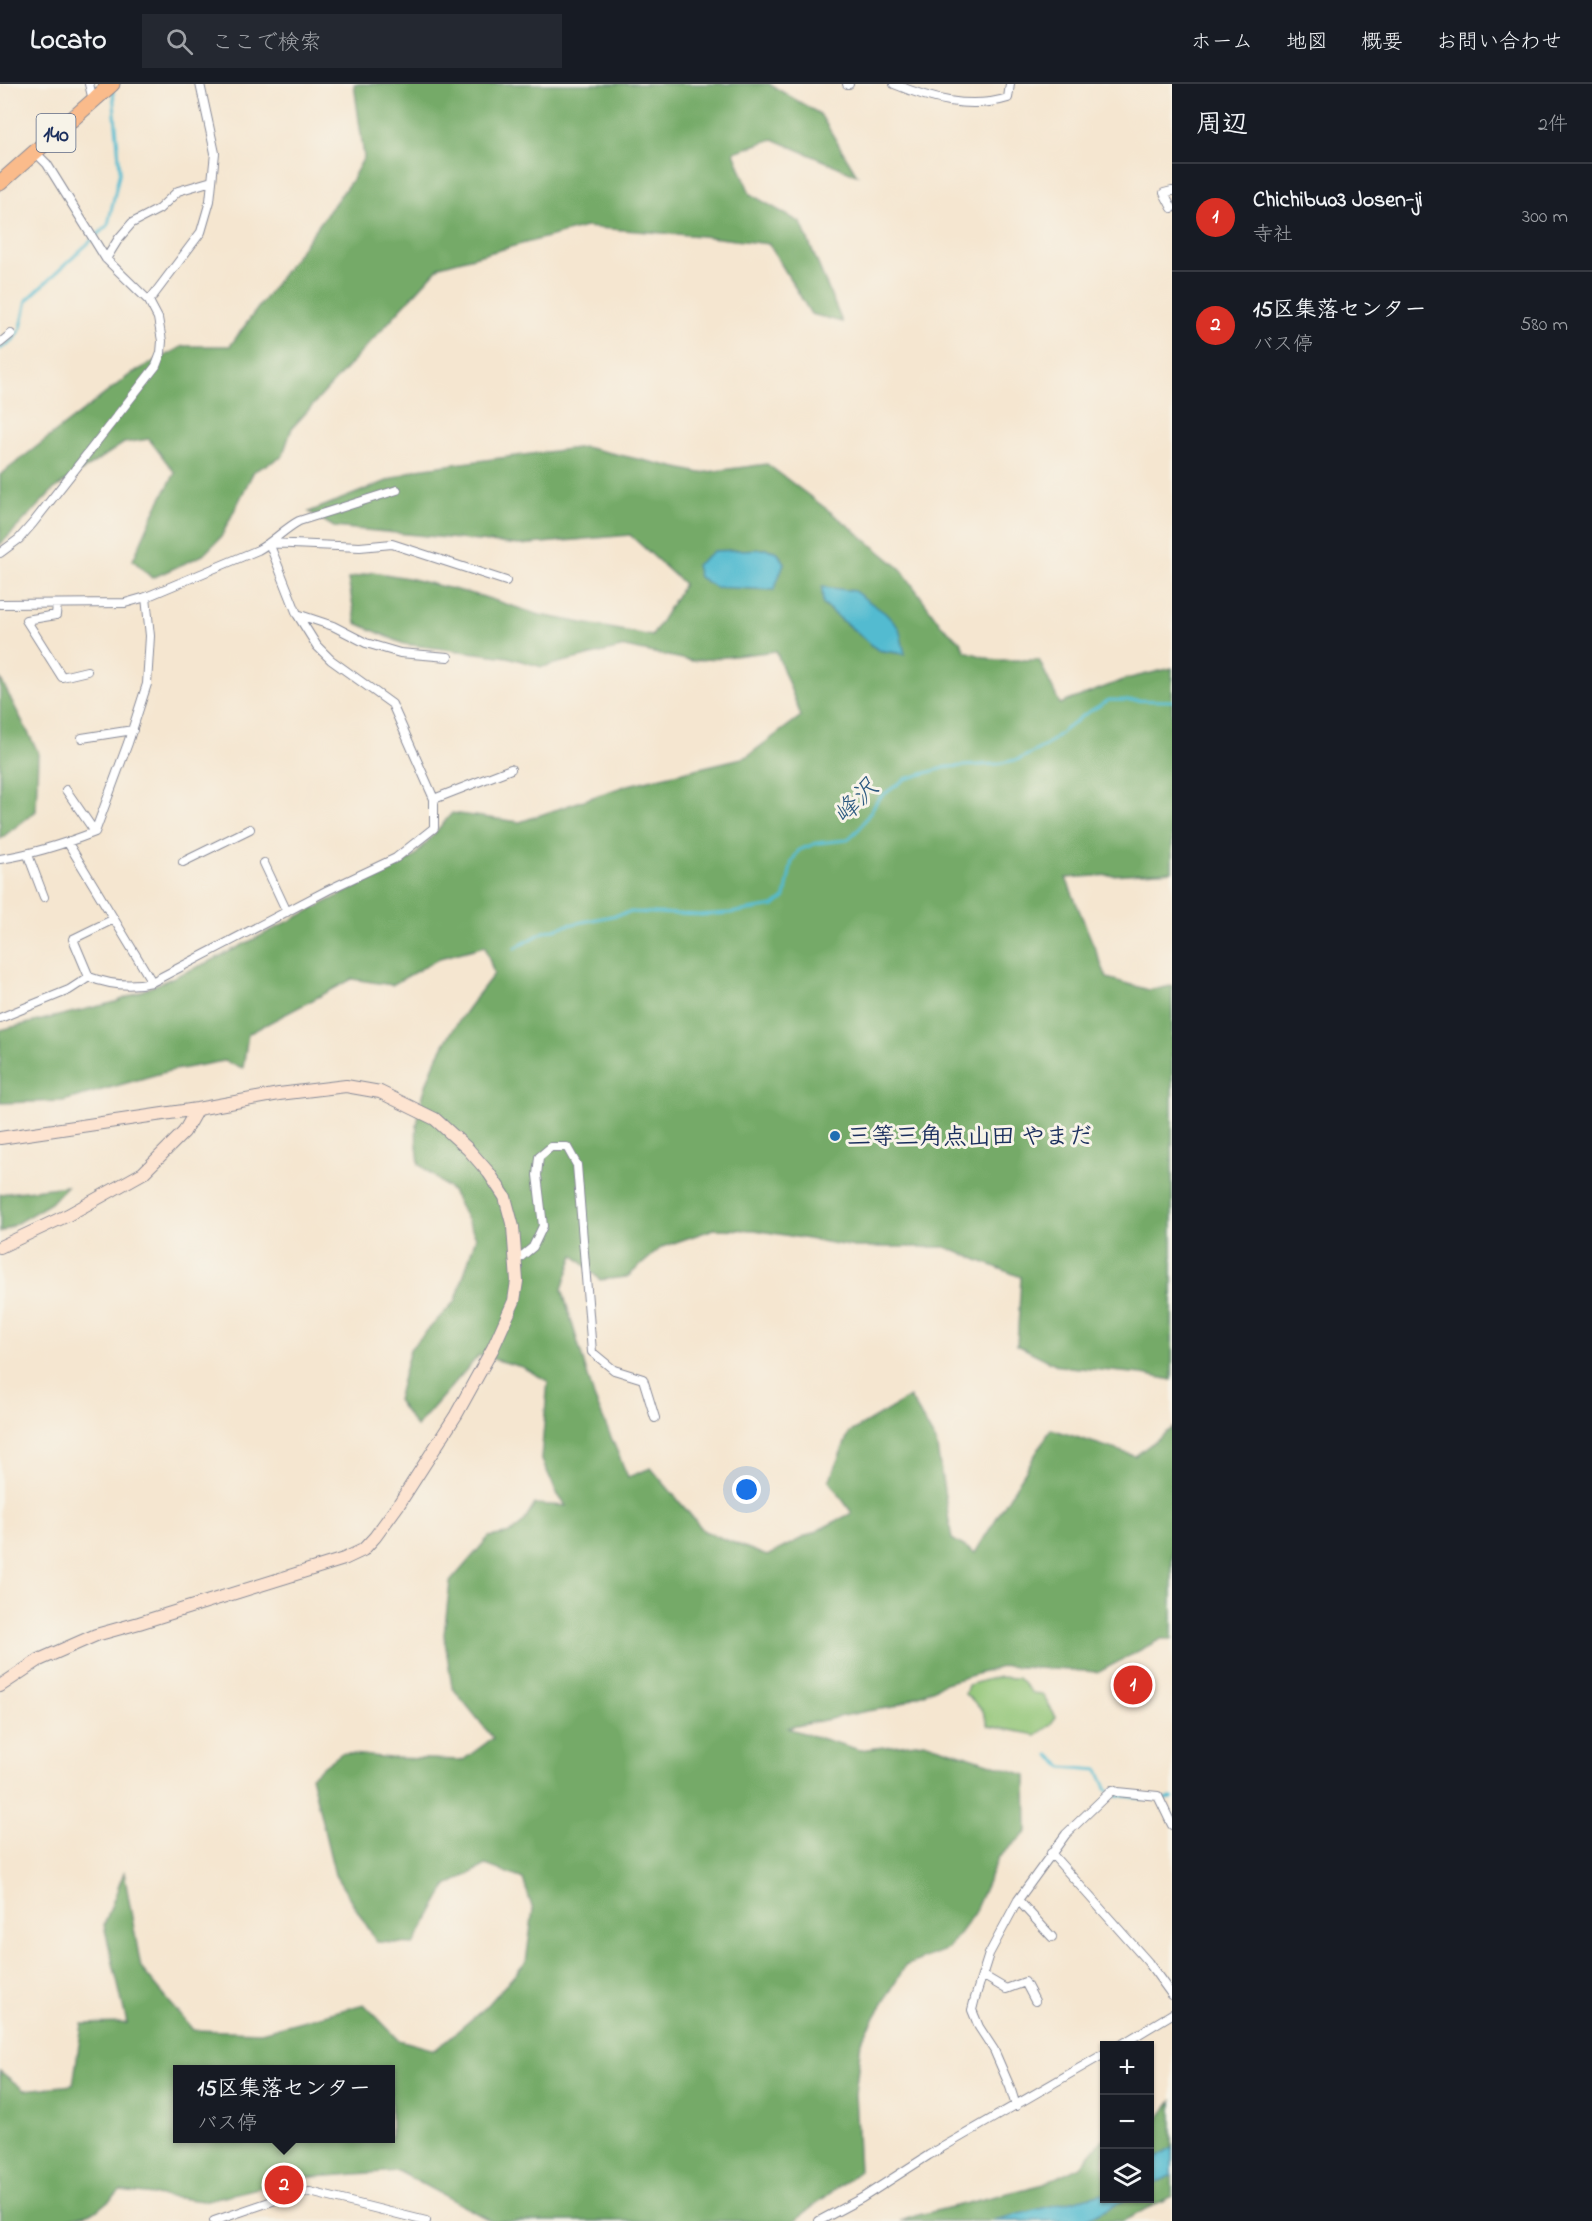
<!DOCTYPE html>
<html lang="ja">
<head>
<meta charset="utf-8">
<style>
	:root { --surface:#171b24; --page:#242831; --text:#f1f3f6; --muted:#9ea1a6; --line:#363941; --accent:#d93025 }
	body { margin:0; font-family:"Indie Flower","Klee One",sans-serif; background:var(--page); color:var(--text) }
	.controls { position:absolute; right:18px; bottom:18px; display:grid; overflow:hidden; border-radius:0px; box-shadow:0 2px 4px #0004 }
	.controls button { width:54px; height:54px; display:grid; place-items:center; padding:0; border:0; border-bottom:2px solid var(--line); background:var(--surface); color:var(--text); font:30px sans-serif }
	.you { position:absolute; left:747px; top:1406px; width:21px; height:21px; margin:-15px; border:4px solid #fff; border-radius:50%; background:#1a73e8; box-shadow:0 0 0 9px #1a73e833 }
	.badge { display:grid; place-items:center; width:39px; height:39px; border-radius:50%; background:var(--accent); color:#fff; font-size:20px; font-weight:700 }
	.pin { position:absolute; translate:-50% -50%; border:3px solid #fff; box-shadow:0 2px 6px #0006 }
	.popup { position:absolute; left:173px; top:1981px; width:222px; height:78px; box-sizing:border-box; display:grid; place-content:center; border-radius:0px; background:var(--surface); filter:drop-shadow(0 2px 4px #0005); font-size:20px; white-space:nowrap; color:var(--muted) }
	.popup b { font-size:22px; color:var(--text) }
	.popup::after { content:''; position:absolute; left:50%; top:100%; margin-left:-12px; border:12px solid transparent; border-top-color:var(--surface) }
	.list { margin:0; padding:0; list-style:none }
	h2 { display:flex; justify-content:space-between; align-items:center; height:78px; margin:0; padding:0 24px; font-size:26px }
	h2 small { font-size:20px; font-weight:400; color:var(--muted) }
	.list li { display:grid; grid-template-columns:39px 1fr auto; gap:18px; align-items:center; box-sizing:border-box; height:108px; padding:0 24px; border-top:2px solid var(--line) }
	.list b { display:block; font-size:22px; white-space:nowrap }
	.list p { margin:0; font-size:20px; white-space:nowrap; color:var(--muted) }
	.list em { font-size:20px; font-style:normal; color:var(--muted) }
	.icon { flex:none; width:33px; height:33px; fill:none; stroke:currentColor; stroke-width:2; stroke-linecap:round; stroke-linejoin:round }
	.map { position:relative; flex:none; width:1172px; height:2137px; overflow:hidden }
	header { display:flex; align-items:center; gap:36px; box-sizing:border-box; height:84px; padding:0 30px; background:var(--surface); border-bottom:2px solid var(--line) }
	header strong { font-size:28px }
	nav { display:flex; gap:33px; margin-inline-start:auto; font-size:21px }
	.search { width:420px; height:54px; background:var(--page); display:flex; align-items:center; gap:15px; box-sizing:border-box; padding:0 21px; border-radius:0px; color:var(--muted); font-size:22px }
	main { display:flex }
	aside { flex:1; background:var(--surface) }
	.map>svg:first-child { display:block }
	.green { fill:#91c576; stroke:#567a6a; stroke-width:1.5 }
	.forest { fill:#74aa67; stroke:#486c62; stroke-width:1.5; fill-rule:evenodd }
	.water { fill:#52bbd0; stroke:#367597; stroke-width:1.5 }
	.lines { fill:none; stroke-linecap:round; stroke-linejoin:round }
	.stream { stroke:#52bbd0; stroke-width:3 }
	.street-casing { stroke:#888a97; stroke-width:10 }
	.secondary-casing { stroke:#888a97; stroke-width:14 }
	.highway-casing { stroke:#888a97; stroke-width:17 }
	.street { stroke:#fff; stroke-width:8 }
	.secondary { stroke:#fde4d1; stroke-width:12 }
	.highway { stroke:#fabb8b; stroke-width:15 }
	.poi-dot { fill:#1f6fb2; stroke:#f7f3e8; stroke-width:2 }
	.labels { text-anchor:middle; stroke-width:6; stroke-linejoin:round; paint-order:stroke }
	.shield { fill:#f7f3e8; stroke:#5d6a87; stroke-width:1.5 }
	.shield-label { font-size:22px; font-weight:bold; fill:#1b2f5e }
	.poi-label { font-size:24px; font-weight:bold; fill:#1b2f5e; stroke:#f7f3e8; text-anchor:start }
	.water-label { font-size:26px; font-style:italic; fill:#2c5980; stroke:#f7f3e8 }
</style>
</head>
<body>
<header>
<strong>Locato</strong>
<div class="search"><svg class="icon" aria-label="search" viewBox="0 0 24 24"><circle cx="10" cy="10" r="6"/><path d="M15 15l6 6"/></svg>ここで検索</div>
<nav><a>ホーム</a><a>地図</a><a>概要</a><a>お問い合わせ</a></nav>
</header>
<main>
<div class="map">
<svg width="1172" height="2137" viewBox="0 0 1172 2137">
	<rect width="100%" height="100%" fill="#f7f3e8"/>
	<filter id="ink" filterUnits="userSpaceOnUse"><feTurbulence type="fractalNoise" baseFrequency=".0167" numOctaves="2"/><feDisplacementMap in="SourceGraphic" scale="12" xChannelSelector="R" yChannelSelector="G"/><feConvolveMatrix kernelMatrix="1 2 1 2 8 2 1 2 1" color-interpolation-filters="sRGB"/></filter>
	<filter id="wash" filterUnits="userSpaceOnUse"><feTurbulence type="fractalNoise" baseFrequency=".008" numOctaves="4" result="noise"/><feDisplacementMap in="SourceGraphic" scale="24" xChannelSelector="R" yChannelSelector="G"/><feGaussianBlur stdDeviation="1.35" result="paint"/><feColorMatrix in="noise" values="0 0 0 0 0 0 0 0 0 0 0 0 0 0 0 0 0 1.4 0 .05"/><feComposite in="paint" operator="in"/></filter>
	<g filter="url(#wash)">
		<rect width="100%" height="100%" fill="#f5e6d0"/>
		<path class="green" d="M996,1593l22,1 14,15 10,1 14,23 -7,9 -13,9 -47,-9 -7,-17 -17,-15 3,-9z"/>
		<path class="forest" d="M354,0h415l51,30 37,61 -84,-36 -39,13 16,42 51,29 41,99 -31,-8 -42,-70 -68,-8 -116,-9 -145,39 -148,162 -10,29 -28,14 -33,66 -18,18 -51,23 -19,-18 24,-54 18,-33 -26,-34 -25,4 -70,46 -54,56v-70l131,-101 52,-28h47l121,-165 13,-24z
			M584,363l116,26 67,-9 82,62 52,43 40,56 19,16 5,10 29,9h45l21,44 66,-25 46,-11v203l-106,7 41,100 42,12 23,-4v394l-30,-6 -83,-8 -42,-21 4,-68 -76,-30h-90l-100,-17 -41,-1 -52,18 -35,30 -27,3 -26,-25 -12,34 32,108 34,80 23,-9 53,63 63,25 85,-43 -23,-32 20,-48 61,-36 26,45 16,97 23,14 76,-124 84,27 37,-28v211h-11l-62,33 -94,-6 -60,17 -51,24 -27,4 -80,17 73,22 64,-8 102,33 1,57 -29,26 -24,55 -26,36 -43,17 -44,75 -6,53 4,77 -65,50h-303l-93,-50 -98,7 -97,23 -83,-10 -24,20 -39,10h-57v-150l24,19 49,-5 9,-61 45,-1 -23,-98 20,-53 17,96 52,62 68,2 103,-28 35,36 36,10 51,-43 40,-45 7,-52 -10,-31 -37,-14 -39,21 -33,58 -37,-2 -42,-67 -24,-99 31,-23 48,5 73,2 30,-22 -41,-51 -8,-52 6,-53 39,-45 22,-4 13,-11 11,-18 31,2 -8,-11 -17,-37 7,-77 -26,-14 -43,-12 -63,72 -19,-27 13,-51 46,-49 20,-63 -24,-46 -33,-27c-1,-12 -4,-26 -2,-38 8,-64 39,-103 77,-152l-9,-28 -45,12 -48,27 -40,-6 -104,55 -5,34 -19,-7 -55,10 -106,30 -63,2v-73l116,-28 93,-40 204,-104 39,-45 68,9 108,-37 118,-28 55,-41 -25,-65 -84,10 -67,-14 -83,20 -34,-10 -104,-13 -48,-21 -8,-44 25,-7 35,6 73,18 59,19 112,21 32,-52 -54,-49 -110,10 -186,-18 -25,-15 108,-43zM767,465l10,3 7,11 -70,-12zM823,521l82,49 -27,-4zM178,1986h213v68h-213z
			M0,594l38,74 -2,59 -36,28z
			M67,1102l-16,17 -51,30v-39z
			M1172,2017v95l-49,25h-222l14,-5 129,-32 37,-18 23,-28v60h46v-68z"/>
		<path class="water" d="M767,465l10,3 7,11 -10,27 -59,-3 -16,-10 -3,-12 18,-14z
			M822,503l32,4 31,22 14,15 6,26 -27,-4 -55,-46z
			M1172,2064v27l-22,11v-23z
			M1104,2109v5l23,1 -43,22h-93z"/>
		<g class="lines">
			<path class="stream" d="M0,265l13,-9 8,-12 6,-28 81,-75 12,-55 -7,-78
				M515,864l29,-16 24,-7 63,-13 69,3 30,-2 44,-7 11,-9 7,-36 7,-11 18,-7 30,-3 13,-12 19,-30 26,-19 42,-12 50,-3 23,-5 25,-13 37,-30 27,-16 63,1
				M1049,1671l14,12 35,3 8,18 3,3
				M1115,1711l32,4
				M1162,1715l10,-1"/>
		</g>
	</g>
	<g filter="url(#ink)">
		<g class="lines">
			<defs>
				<path id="street" d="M89,0l4,16
					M847,0h2
					M894,0c36,15 75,26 114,14l2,-14
					M1172,107l-8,2 8,15
					M106,175l13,-21 13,-15 27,-14 19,-18 34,-10
					M149,217l52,-69 9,-31 5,-48 -15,-69
					M0,259l11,-9
					M269,459l91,4 32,-3 114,37
					M0,469l19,-14 14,-16 123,-157 5,-13 1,-12 -4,-23 -9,-17 -43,-42 -59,-95 -12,-12
					M0,520l125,-1 21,-6 112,-47c15,-8 26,-21 41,-29l98,-31
					M57,520l-1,11 -30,5 36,57 25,-6
					M297,530l36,12 33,17 34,10 48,4
					M82,654l51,-8
					M66,706l29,42
					M434,715l77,-30
					M68,759l84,139
					M28,771l16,42
					M0,775c33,-5 64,-15 95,-27l33,-89 19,-59 3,-48 -4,-39
					M183,778l67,-33
					M264,779l23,49
					M89,893l-16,-38 41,-20
					M0,934l69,-28 20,-13c21,8 41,10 63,5l176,-92 68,-32 38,-30v-29l-42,-95 -61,-44 -14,-14 -20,-32 -28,-71
					M516,1177l17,-14 10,-21 -6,-51 2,-18 12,-10h16l10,18 15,187 22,18 29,9 12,39
					M1051,1769l97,109 24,33
					M1018,1816l34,37
					M984,1892l22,13 19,-7 10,19
					M1119,1962l53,-32
					M1016,2022l-6,-19 -16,-37 -15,-23 -7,-17 3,-12 14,-44 29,-54 48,-66 46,-44 5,2 41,4 14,29
					M214,2137l76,-26 20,-3 116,29
					M819,2137l43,-23 67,-43 175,-101"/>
				<path id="secondary" d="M0,1054l197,-29 82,-15 67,-8 34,6 55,27 33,30 21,24 16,24 8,30 4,54 -3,20 -21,47 -37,67 -57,89 -24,33 -12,13 -19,9 -205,64 -43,12 -57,25 -39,26
					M0,1163l68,-32 75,-42 41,-41 13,-23"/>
				<path id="highway" d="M0,99l112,-99"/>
			</defs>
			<use href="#street" class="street-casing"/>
			<use href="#secondary" class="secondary-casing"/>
			<use href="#highway" class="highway-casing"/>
			<use href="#street" class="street"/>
			<use href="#secondary" class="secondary"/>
			<use href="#highway" class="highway"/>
		</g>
	</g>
	<circle class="poi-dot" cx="835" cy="1052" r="6"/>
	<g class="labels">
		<rect class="shield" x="36.5" y="30" width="39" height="38" rx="4.5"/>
		<g class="shield-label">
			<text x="56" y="57">140</text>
		</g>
		<g class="poi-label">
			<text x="847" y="1060">三等三角点山田 やまだ</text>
		</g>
		<g class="water-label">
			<text transform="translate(855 717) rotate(-46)" y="9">峰沢</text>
		</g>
	</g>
</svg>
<div class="controls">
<button>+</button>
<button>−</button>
<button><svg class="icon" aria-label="layers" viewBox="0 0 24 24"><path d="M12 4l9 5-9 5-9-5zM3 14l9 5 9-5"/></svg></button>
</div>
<div class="you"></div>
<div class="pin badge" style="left:1133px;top:1601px">1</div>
<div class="pin badge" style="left:284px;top:2101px">2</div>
<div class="popup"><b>15区集落センター</b>バス停</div>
</div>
<aside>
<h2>周辺<small>2件</small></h2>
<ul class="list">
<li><span class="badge">1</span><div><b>Chichibu03 Josen-ji</b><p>寺社</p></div><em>300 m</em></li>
<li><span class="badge">2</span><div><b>15区集落センター</b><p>バス停</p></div><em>580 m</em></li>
</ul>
</aside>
</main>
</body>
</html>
